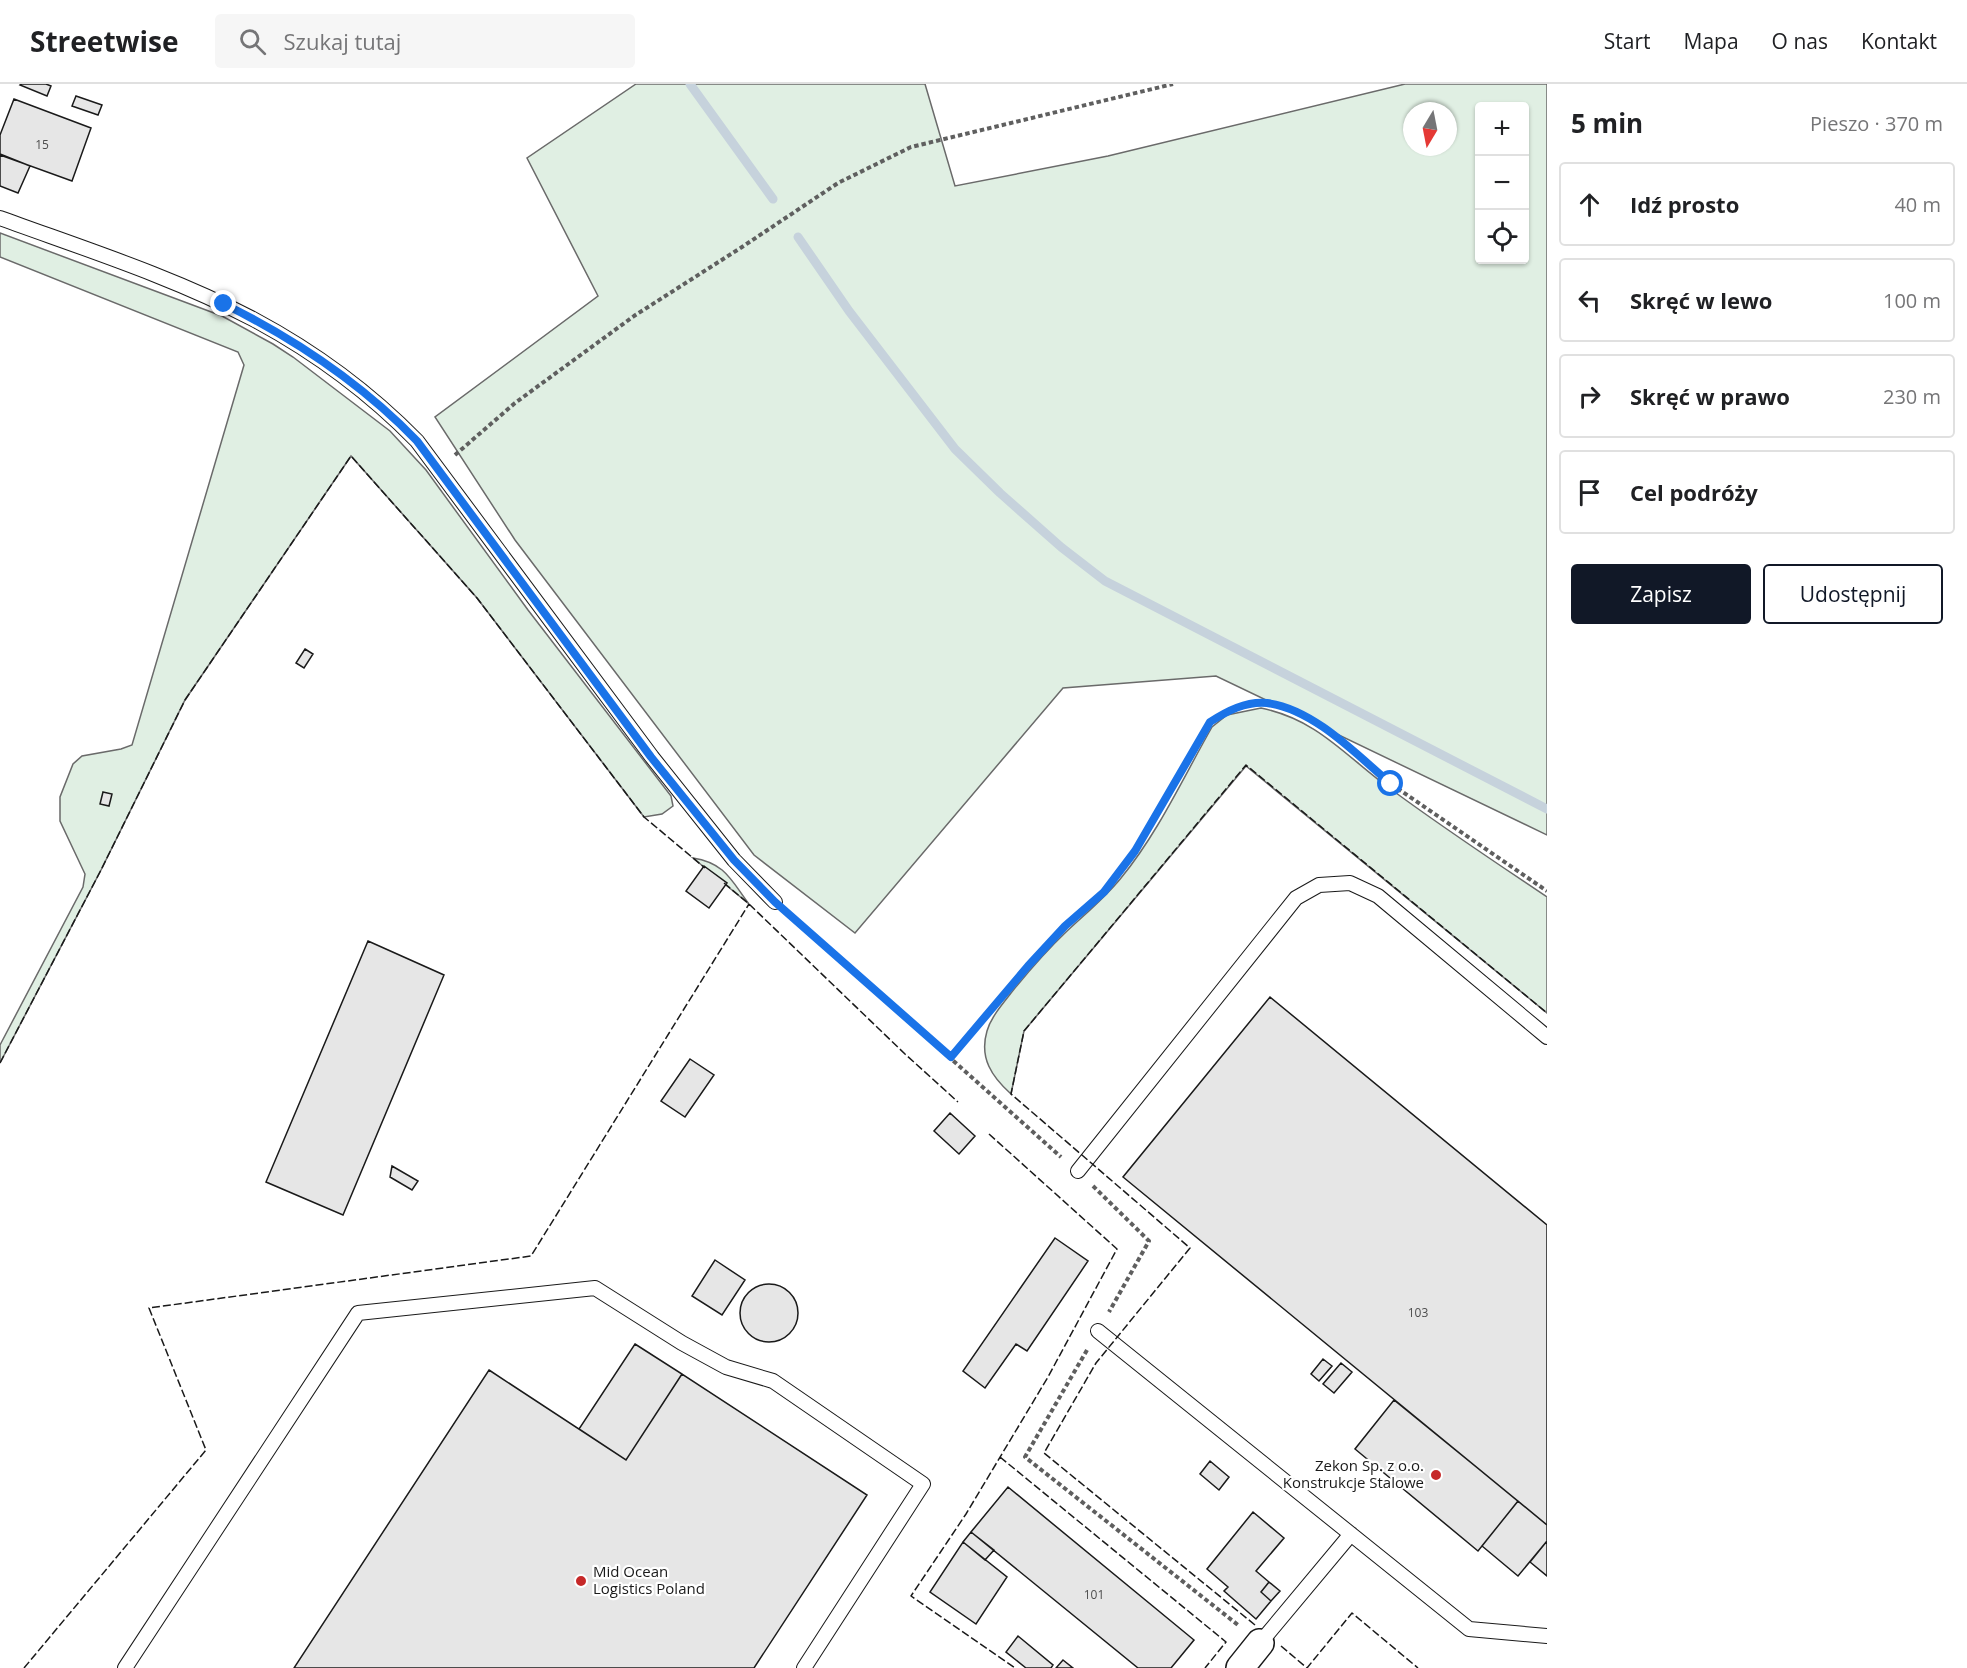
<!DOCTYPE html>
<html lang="pl">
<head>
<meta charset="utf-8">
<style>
	:root { --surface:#fff; --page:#f6f6f6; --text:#202124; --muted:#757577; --line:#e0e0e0; --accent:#111827 }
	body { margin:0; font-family:"Open Sans",sans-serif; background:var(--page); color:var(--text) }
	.controls { position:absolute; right:18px; top:18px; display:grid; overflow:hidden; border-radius:6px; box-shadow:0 2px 4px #0004 }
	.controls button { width:54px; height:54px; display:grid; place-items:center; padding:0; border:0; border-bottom:2px solid var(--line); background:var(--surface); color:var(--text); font:30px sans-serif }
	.compass { position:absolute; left:1403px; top:18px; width:54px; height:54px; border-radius:50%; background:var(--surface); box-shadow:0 2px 4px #0004; rotate:190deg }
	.stop { position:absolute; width:18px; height:18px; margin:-14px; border:4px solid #1a73e8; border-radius:50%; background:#fff }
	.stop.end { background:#1a73e8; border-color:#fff; box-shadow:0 2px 6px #0008 }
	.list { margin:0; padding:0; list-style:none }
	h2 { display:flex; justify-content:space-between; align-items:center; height:78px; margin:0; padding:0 24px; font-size:26px }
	h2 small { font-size:20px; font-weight:400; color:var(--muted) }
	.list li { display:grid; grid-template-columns:39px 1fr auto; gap:18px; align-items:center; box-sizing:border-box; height:84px; margin:0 12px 12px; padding:0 12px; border:2px solid var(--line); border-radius:6px }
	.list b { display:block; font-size:22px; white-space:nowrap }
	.list em { font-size:20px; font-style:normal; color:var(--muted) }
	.actions { display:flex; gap:12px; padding:18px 24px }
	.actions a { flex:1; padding:14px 0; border:2px solid var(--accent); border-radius:6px; text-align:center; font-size:21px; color:var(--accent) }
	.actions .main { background:var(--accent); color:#fff }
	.icon { flex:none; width:33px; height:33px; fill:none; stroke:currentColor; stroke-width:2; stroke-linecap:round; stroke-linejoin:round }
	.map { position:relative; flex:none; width:1547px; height:1584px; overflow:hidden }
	header { display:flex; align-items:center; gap:36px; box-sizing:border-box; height:84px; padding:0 30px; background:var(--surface); border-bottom:2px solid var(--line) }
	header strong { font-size:28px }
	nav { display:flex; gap:33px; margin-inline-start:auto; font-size:21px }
	.search { width:420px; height:54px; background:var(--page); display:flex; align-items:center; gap:15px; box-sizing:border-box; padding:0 21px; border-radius:6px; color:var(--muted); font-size:22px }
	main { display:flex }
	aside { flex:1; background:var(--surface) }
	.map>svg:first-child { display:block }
	.green { fill:#e0efe3; stroke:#6a6a6a; stroke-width:1.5; fill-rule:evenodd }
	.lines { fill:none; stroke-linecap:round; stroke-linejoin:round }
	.stream { stroke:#c6d2dc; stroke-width:9 }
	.building { fill:#e6e6e6; stroke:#1a1a1a; stroke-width:1.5 }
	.lane-casing { stroke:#1a1a1a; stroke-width:16 }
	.street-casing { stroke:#1a1a1a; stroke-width:30 }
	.path { stroke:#5f5f5f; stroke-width:4; stroke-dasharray:4.5 3; stroke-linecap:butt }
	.lane { stroke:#fff; stroke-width:14 }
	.street { stroke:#fff; stroke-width:27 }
	.fence { stroke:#1a1a1a; stroke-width:1.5; stroke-dasharray:8 3; stroke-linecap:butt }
	.route { stroke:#1a73e8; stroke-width:8 }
	.poi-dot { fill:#c62828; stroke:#fff; stroke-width:2 }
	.labels { text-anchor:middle; stroke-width:4.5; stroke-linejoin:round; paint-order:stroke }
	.number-label { font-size:12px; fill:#4d4d4d }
	.poi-label { font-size:15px; fill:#1a1a1a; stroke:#fff; text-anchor:end }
</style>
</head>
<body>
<header>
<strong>Streetwise</strong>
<div class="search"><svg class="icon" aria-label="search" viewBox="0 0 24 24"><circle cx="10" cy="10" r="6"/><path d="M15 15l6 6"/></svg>Szukaj tutaj</div>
<nav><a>Start</a><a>Mapa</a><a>O nas</a><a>Kontakt</a></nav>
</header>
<main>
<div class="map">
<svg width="1547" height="1584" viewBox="0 0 1547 1584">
	<rect width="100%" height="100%" fill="#fff"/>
	<path class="green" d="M636,0h289l30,102 153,-30 297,-72h142v751l-331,-159 -153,12 -208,245 -101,-78 -239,-315 -80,-123 163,-121 -71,-138zM1480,22h44v154h-44zM1412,27h36v36h-36z
		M0,149l222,83 51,28 20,13 97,74 36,39 102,140 143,186 2,10 -11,8 -18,3 -167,-219 -126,-142 -166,244 -84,170 -101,193v-18l83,-158 2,-13 -25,-53v-24l13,-33 9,-8 39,-7 11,-4 112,-380 -6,-13 -238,-95z
		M1261,624c58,12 85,49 131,82 50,37 103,72 155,107v116l-301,-247 -222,265 -13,63c-19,-17 -32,-36 -24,-63 4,-14 15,-26 24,-38 17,-21 35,-42 55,-61 19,-18 38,-33 55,-54 37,-45 62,-100 91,-151l15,-12z
		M693,774c32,5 38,22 56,46z"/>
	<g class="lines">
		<path class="stream" d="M690,0l83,115
			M798,153l51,74 106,138 45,44 61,54 44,34 442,228"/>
	</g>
	<path class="building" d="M21,0h25l5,2 -4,10 -27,-11z
		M76,12l26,9 -4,10 -26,-9z
		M14,15l77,29 -19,53 -72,-26v-20z
		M0,70l30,12 -12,27 -18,-7z
		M305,565l8,5 -9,14 -8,-5z
		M103,708l9,2 -3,12 -9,-2z
		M704,782l23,17 -18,25 -23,-17z
		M368,857l76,34 -101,240 -77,-33z
		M1270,913l277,228v300l-424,-348z
		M690,975l24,16 -29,42 -24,-16z
		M950,1029l25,23 -16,18 -25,-23z
		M392,1082l26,15 -6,9 -22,-13z
		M1055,1154l33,23 -61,90 -11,-7 -31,44 -22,-17z
		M715,1176l30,20 -23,35 -30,-19z
		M740 1229a29 29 0 1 1 58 0a29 29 0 1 1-58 0Z
		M635,1260l47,30 -56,86 -47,-31z
		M1323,1275l9,7 -13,15 -8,-7z
		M1341,1279l11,9 -18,21 -11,-9z
		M489,1286l137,90 56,-86 185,121 -113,173h-460z
		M1394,1316l124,101 -40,50 -123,-102z
		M1210,1377l19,16 -10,13 -19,-16z
		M1008,1403l186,153 -23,28h-33l-167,-136z
		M1518,1417l29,24v16l-29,35 -36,-30z
		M1253,1428l31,26 -28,33 13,11 -8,10 10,9 -15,18 -32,-28 4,-4 -21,-18z
		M971,1448l23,18 -9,10 -22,-18z
		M1547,1457v35l-17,-14z
		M963,1458l44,35 -31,47 -46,-32z
		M1269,1498l11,9 -9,10 -10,-9z
		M1018,1552l35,29 -2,3h-25l-20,-16z
		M1063,1576l10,8h-17z"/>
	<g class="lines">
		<defs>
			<path id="lane" d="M0,134c85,31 173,59 253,101 60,32 117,74 164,122l235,316 82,103 41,42
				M1078,1087l218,-273 23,-13 31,-2 28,13 169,141
				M1098,1247l371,298 78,7
				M1260,1559l91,-109
				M125,1584l233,-355 237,-25 87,55 44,24 47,14 150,103 -119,184"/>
			<path id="street" d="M1240,1584l20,-25"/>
		</defs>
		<use href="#lane" class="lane-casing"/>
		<use href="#street" class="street-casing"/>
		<path class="path" d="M455,371l60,-52 119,-87 108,-69 96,-64 73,-36 262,-63
			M791,832l270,241
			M951,973l77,-91 37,-40 39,-34 31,-41 75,-129 19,-12 20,-5 18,-2 28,9 28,15 68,57 156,107
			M1093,1102l56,55 -40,71
			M1087,1266l-62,107 213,168"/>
		<use href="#lane" class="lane"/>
		<use href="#street" class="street"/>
		<path class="fence" d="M724,799l25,21 156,150 53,48
			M0,979l101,-193 84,-170 166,-244 126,142 167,219 61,51
			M989,1050l128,115 -69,128 -82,137 -55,82 104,72
			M1000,1373l226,185 -21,26
			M1255,1541l-211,-172 52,-90 94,-115 -179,-154 13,-63 222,-266 301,248
			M1281,1562l26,22 45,-55 66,55
			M24,1584l182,-218 -57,-142 382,-52 218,-352"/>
	</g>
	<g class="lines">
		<path class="route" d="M224,220c71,35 138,80 193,137l234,316 83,103 41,42 176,155 77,-91 37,-40 39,-34 31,-41 75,-129c17,-11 36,-21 57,-19 47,6 90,52 124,81"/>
	</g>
	<g class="poi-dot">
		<circle cx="1436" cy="1391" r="6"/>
		<circle cx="581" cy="1497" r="6"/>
	</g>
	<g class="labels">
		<g class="number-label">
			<text x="42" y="65">15</text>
			<text x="1418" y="1233">103</text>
			<text x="1094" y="1515">101</text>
		</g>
		<g class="poi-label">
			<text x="1424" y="1387">Zekon Sp. z o.o.<tspan x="1424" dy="17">Konstrukcje Stalowe</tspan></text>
			<text x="593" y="1493" text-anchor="start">Mid Ocean<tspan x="593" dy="17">Logistics Poland</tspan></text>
		</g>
	</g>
</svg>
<div class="controls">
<button>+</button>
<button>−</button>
<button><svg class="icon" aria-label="locate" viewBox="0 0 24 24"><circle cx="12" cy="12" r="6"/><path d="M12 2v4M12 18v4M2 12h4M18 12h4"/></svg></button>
</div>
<svg class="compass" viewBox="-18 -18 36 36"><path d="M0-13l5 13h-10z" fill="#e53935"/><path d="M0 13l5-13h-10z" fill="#757577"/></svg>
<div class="stop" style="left:1391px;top:700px"></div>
<div class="stop end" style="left:224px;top:220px"></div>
</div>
<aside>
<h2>5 min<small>Pieszo · 370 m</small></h2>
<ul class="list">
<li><svg class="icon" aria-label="ahead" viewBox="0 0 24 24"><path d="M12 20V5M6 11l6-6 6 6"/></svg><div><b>Idź prosto</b></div><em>40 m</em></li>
<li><svg class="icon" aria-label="left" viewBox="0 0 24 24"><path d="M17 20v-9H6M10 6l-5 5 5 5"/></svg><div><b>Skręć w lewo</b></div><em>100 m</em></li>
<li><svg class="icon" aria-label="right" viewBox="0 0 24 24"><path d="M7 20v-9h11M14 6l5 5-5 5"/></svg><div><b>Skręć w prawo</b></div><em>230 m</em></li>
<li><svg class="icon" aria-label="arrive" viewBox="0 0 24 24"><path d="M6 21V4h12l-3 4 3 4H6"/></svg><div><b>Cel podróży</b></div></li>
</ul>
<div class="actions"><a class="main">Zapisz</a><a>Udostępnij</a></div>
</aside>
</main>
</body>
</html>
